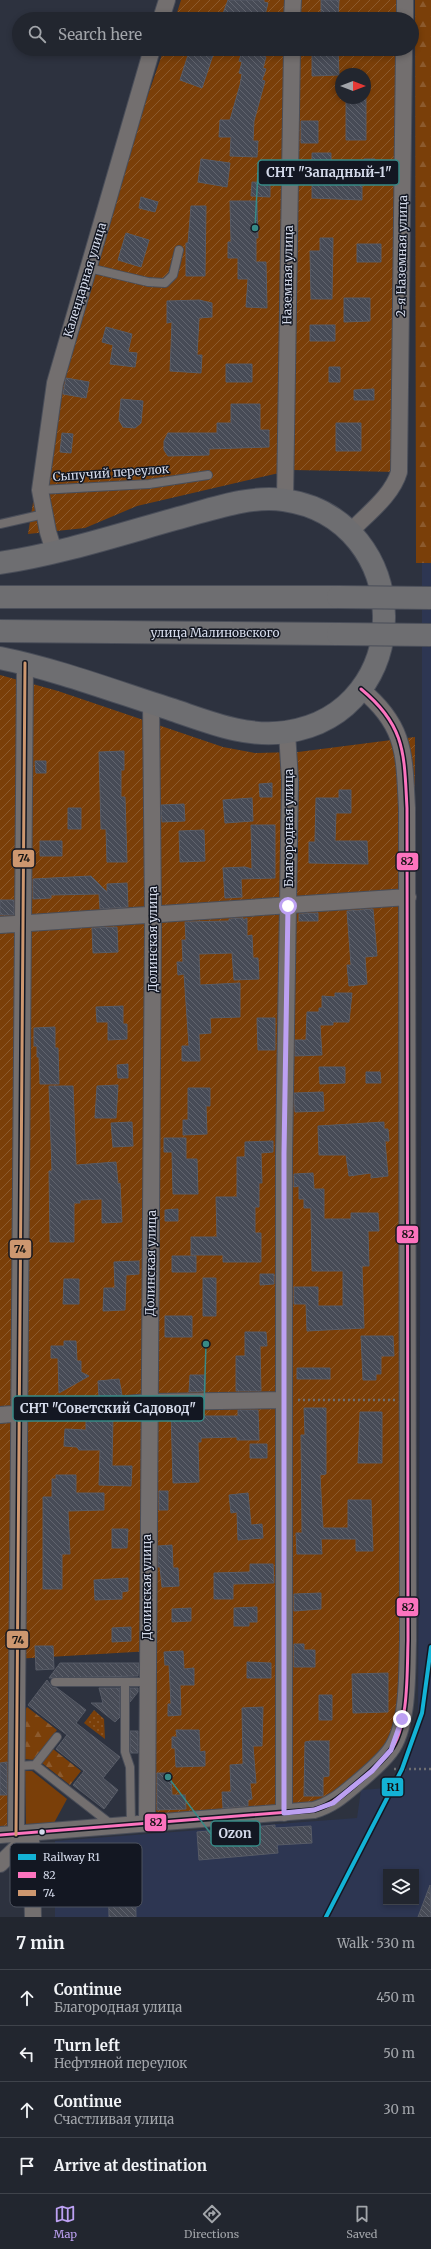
<!DOCTYPE html>
<html lang="en">
<head>
<meta charset="utf-8">
<style>
	:root { --surface:#22262f; --page:#2e323b; --text:#f1f3f6; --muted:#a2a5aa; --line:#3f434b; --accent:#bca0f2 }
	body { margin:0; font-family:Merriweather,serif; background:var(--page); color:var(--text) }
	.controls { position:absolute; right:12px; bottom:12px; display:grid; overflow:hidden; border-radius:0px; box-shadow:0 2px 6px #0003 }
	.controls button { width:36px; height:36px; display:grid; place-items:center; padding:0; border:0; border-bottom:1px solid var(--line); background:var(--surface); color:var(--text); font:20px sans-serif }
	.compass { position:absolute; left:335px; top:68px; width:36px; height:36px; border-radius:50%; background:var(--surface); box-shadow:0 2px 6px #0003; rotate:90deg }
	.stop { position:absolute; width:12px; height:12px; margin:-9px; border:3px solid #bca0f2; border-radius:50%; background:#fff }
	.stop.end { background:#bca0f2; border-color:#fff; box-shadow:0 1px 4px #0008 }
	.list { margin:0; padding:0; list-style:none }
	h2 { display:flex; justify-content:space-between; align-items:center; height:52px; margin:0; padding:0 16px; font-size:17px }
	h2 small { font-size:13px; font-weight:400; color:var(--muted) }
	.list li { display:grid; grid-template-columns:26px 1fr auto; gap:12px; align-items:center; box-sizing:border-box; height:56px; padding:0 16px; border-top:1px solid var(--line) }
	.list b { display:block; font-size:15px; white-space:nowrap }
	.list p { margin:0; font-size:13px; white-space:nowrap; color:var(--muted) }
	.list em { font-size:13px; font-style:normal; color:var(--muted) }
	.icon { flex:none; width:22px; height:22px; fill:none; stroke:currentColor; stroke-width:2; stroke-linecap:round; stroke-linejoin:round }
	.map { position:relative; flex:none; width:431px; height:1917px; overflow:hidden }
	.search { position:absolute; background:var(--surface); box-shadow:0 2px 6px #0003; left:12px; right:12px; top:12px; height:44px; display:flex; align-items:center; gap:10px; box-sizing:border-box; padding:0 14px; border-radius:22px; color:var(--muted); font-size:15px }
	.sheet { height:276px; background:var(--surface) }
	nav { display:flex; justify-content:space-around; align-items:center; box-sizing:border-box; height:56px; border-top:1px solid var(--line); background:var(--surface); font-size:11px; color:var(--muted) }
	nav a { display:grid; justify-items:center; gap:2px }
	nav .on { color:var(--accent) }
	.map>svg:first-child { display:block }
	.built { fill:#2d3652; fill-rule:evenodd }
	.grass { fill:url(#grass-dots) }
	.forest { fill:url(#forest-firs) }
	.park { fill:#7a3f09 }
	.garden { fill:url(#garden-furrows); fill-rule:evenodd }
	.building { fill:url(#building-back-hatch); stroke:#575b66 }
	.lines { fill:none; stroke-linecap:round; stroke-linejoin:round }
	.lane-casing { stroke:#4a4e59; stroke-width:10 }
	.street-casing { stroke:#4a4e59; stroke-width:18 }
	.highway-casing { stroke:#4a4e59; stroke-width:24 }
	.path { stroke:#6e6e70; stroke-width:2.5; stroke-dasharray:2 3; stroke-linecap:butt }
	.lane { stroke:#736f6f; stroke-width:8 }
	.street { stroke:#736f6f; stroke-width:16 }
	.highway { stroke:#6e6e71; stroke-width:22 }
	.highway-bridge-casing { stroke:#4a4e59; stroke-width:24; stroke-linecap:butt }
	.highway-bridge { stroke:#6e6e71; stroke-width:22 }
	.bus-1-casing { stroke:#131722; stroke-width:6 }
	.bus-2-casing { stroke:#131722; stroke-width:6 }
	.bus-1 { stroke:#fc73be; stroke-width:3 }
	.bus-2 { stroke:#cd976f; stroke-width:3 }
	.rail-1-casing { stroke:#131722; stroke-width:7 }
	.rail-1 { stroke:#13b2d5; stroke-width:4 }
	.route { stroke:#bca0f2; stroke-width:5 }
	.bus-dot { fill:#d5dbeb; stroke:#131722; stroke-width:1.5 }
	.labels { text-anchor:middle; stroke-width:3; stroke-linejoin:round; paint-order:stroke }
	.street-label { font-size:12px; fill:#d5dbeb; stroke:#131722 }
	.key { fill:#131722; stroke:#4d525e; stroke-width:1 }
	.key-label { font-size:11px; fill:#d5dbeb }
	.leader { fill:none; stroke:#378a87; stroke-width:1.5 }
	.callout-dot { fill:#378a87; stroke:#131722; stroke-width:1.5 }
	.callout { fill:#131722; stroke:#378a87; stroke-width:1.5 }
	.callout-label { font-size:13px; text-anchor:middle; font-weight:bold; fill:#d5dbeb }
	.line-badge { stroke:#131722; stroke-width:1.5 }
	.pale-badge-label { font-size:11px; text-anchor:middle; font-weight:bold; fill:#111 }
</style>
</head>
<body>
<div class="map">
<svg width="431" height="1917" viewBox="0 0 431 1917">
	<defs>
		<pattern id="grass-dots" width="8" height="8" patternUnits="userSpaceOnUse"><rect width="8" height="8" fill="#7a3f09"/><path d="M2 2h.1M6 6h.1" fill="none" stroke="#8c5a2d" stroke-width="1.8" stroke-linecap="round"/></pattern>
		<pattern id="forest-firs" width="22" height="20" patternUnits="userSpaceOnUse"><rect width="22" height="20" fill="#7a3f09"/><path d="M5 1l3.5 6h-7zM16 11l3.5 6h-7z" fill="#8c5a2d"/></pattern>
		<pattern id="garden-furrows" width="10" height="10" patternUnits="userSpaceOnUse"><rect width="10" height="10" fill="#7a3f09"/><path d="M-1 1l2-2M0 10L10 0M9 11l2-2" fill="none" stroke="#8c5a2d"/></pattern>
		<pattern id="building-back-hatch" width="6" height="6" patternUnits="userSpaceOnUse"><rect width="6" height="6" fill="#474b56"/><path d="M-1 5l2 2M0 0l6 6M5-1l2 2" fill="none" stroke="#61646e"/></pattern>
	</defs>
	<rect width="100%" height="100%" fill="#2d323f"/>
	<path class="built" d="M422,0h9v1917h-376v-76l302,-23 4,-28 38,-3 19,-69 4,-761zM386,1872h30v30h-30z"/>
	<path class="grass" d="M94,1710l10,9 1,20 -21,-16z"/>
	<path class="forest" d="M415,0h16v563h-15z
		M27,1707l30,23 -22,30 -11,-1v-47z
		M53,1749l28,22 -11,14 -28,-22z"/>
	<path class="park" d="M25,1771h7l35,28 -13,24 -28,1z"/>
	<path class="garden" d="M181,0h229l-1,19h-234z
		M164,49h245l-10,423 -107,-2 -155,36 -52,22 -57,6 28,-176zM341,74h24v24h-24z
		M0,675l58,16 165,56 32,6 43,-1 117,-15 -3,903 -20,100 -47,46 -25,16 -169,17v-168l-137,8 -1,182h-13z"/>
	<path class="building" d="M228,0h36v2l4,1 -4,16h-43z
		M321,0h18l-1,19h-17z
		M190,49h25l-13,39 -22,-8z
		M243,49h22l-2,7 3,1 -3,11 3,1 -4,11 3,1 -11,40 -1,20h5l-1,16 -27,-1 1,-19h-12l1,-17h10l10,-35 2,-11 -3,-1 3,-11 -3,-1z
		M312,49h26l1,26 -27,1z
		M346,98h20v42h-20z
		M301,121h17v22h-17z
		M312,153h19v21h31v26l-50,-2z
		M201,159l29,4 -3,24 -29,-5z
		M364,159h11v14h-11z
		M252,182l18,1v14l-19,-1z
		M141,197l17,5 -3,10 -16,-4z
		M230,201h27l1,37h-2v24h10l1,46 -21,-1 2,-28h-10v-21h-10v-16h3z
		M191,206h15l-1,70h-19v-33h2z
		M126,233l23,7 -8,27 -23,-7z
		M320,238h13l-1,61h-21l-1,-48h10z
		M357,244h24v18h-24z
		M344,298h26v23l-26,1z
		M199,300l13,3v14l-13,1 -2,37h5l-1,18 -31,-2 2,-49 -5,1v-22z
		M310,325h25v16h-25z
		M106,327l26,7 -4,18 9,1 -2,14 -25,-3 3,-19 -11,-3z
		M226,364h26v18h-26z
		M329,367h11v15h-11z
		M66,378l23,4 -3,16 -23,-4z
		M374,389v11h-20v-10z
		M121,399l22,2 -2,22 -6,5 -12,-1 -4,-7z
		M231,404h29v26h9v17l-60,2v6l-41,1 -4,-6v-9l4,-8h49v-10h14z
		M336,423h25v28h-25z
		M62,433l11,1 -2,19 -11,-1z
		M124,751v19h-3v27h4l2,65h-20l-1,-33h-5l-2,-77z
		M35,761h11v12h-10z
		M272,783v14h-12l-1,-13z
		M339,790h12v23h-15l-1,28h32l1,23 -59,-1v-21h6l1,-44h23z
		M252,798l1,23 -28,2 -2,-23z
		M184,804l1,17 -23,1 -1,-17z
		M68,808h13v21h-13z
		M251,825h24v53l-34,1 1,18 -17,1 -2,-30 22,-1 7,2z
		M204,830l1,31 -25,1 -1,-31z
		M40,841h22v15h-22z
		M91,876l16,16v-8l20,-1 1,24 -28,2 -1,-15 -48,1v3l-18,1v-20z
		M0,900h14v15h-14z
		M373,909l4,47 -12,1 2,27 -18,2 -2,-21h4l-4,-54z
		M318,913v8h-19v-7z
		M243,918v2l4,-2v18l5,-1 1,23h5l1,21 -25,1 -2,-27 -33,1 1,31 40,-2v34l-30,1 1,15 -12,1 1,27h-18v-15h7l-5,-72 -6,1 -1,-13h6l-1,-22h4l-1,-18 44,-1v-2z
		M117,927l1,25 -25,1 -1,-25z
		M335,993h17l-3,29h-16v3h-13l2,30 -27,1v-16h11l1,-28h12v-4h3v-12l13,1z
		M123,1006v18h4v15l-19,1v-18h-11l-1,-15z
		M257,1018h18v32h-17z
		M55,1027v21h3l1,36h-19l-1,-27h-2v-11h-3v-18z
		M128,1064v14h-10l-1,-13z
		M319,1067h26v16l-25,1z
		M366,1072h14l1,11h-15z
		M118,1085l-2,33h-21l2,-32z
		M49,1086h24l3,79 40,-3 2,22 2,-1 2,39 -20,1v-24l-22,1v3h-6v39h-24l-1,-71h3z
		M188,1088h22v18h-4l1,28 -24,1v-15h5z
		M323,1092l1,19 -29,1 -1,-19z
		M132,1122l1,24 -20,1 -2,-24z
		M384,1122v7h4l1,12h-4l3,35 -17,2v-5l-22,3 -3,-21h-27l-1,-29z
		M164,1138h22v21h11l1,35h-25l-1,-42h-8z
		M273,1141v11l-12,1 1,30h-3v24h-4v26h6v29h-38v-7h-32v-18h26l-1,-40h21v-40h8v-15z
		M313,1173l1,16h10v30h27v-6h27l1,18h-11l1,35h-7l2,62 -57,3 -1,-27h-12v-17h24v19h25v-35h-31l-1,-63h-7v-9h-5v-13l-5,1v-13z
		M178,1209v12h-13v-11z
		M172,1256h24v16h-24z
		M139,1261v13l-13,1 -1,35 -22,1 1,-23h11l-1,-26z
		M260,1274h14v10l-14,1z
		M203,1278h13v38h-13z
		M64,1279h15v25h-16z
		M165,1316h27v21h-27z
		M245,1332h21l1,14h-7l1,45h-25v-35h9z
		M361,1336h32l1,20h-13v18h-5v6h-13z
		M64,1341h12l1,20h4v11l8,4 -30,17 -1,-35h-7v-12h13z
		M297,1368h33v11h-33z
		M190,1375h15v16l-16,1z
		M119,1379l3,16 -23,2 -1,-16z
		M304,1408h22v66l-6,1 3,53h25v-28h23l2,51h-17v-12h-35l1,15h-25l-1,-21h6l-1,-98h4z
		M238,1410h20l1,30h-22v-3l-36,1v4h-3l1,40 -26,1 -2,-72h29v5h38z
		M360,1412h22v51h-24z
		M113,1415l-1,51h20l-1,20 -32,-1 1,-35h-21l-2,-3 -13,-1 1,-17 21,1v-13z
		M250,1444h17v14h-17z
		M56,1475h20v18h28v17l-36,1 2,43h-8v35h-19v-92h9v-18h4z
		M159,1491h9v19h-9z
		M248,1493l3,32 11,-1 1,14 -25,2 -1,-28 -6,1 -2,-18z
		M112,1529h16l-1,19h-15z
		M172,1545l1,23h5l1,18 -17,1 -2,-20h-2v-21z
		M250,1564h23l1,19 -41,1v15h-19v-26l36,-1z
		M128,1578v13l-6,1v7l-27,1 -1,-20z
		M321,1593v16l-27,2v-17z
		M257,1607v15h-8v4h-15v-18z
		M191,1608v13l-19,1v-13z
		M131,1627v14l-19,1v-14z
		M294,1644h10v6h11v17h-21z
		M35,1646h18l1,23 -18,1z
		M183,1651l1,18 10,-1v17h-14l1,30 -13,1v-12h3l-2,-39h-4l-1,-13z
		M247,1662l24,1v15h-24z
		M60,1663h79l-1,13 -89,2z
		M388,1673v39l-35,1 -1,-39z
		M47,1680l5,7 5,1 29,22 -10,13 44,34 -17,21 15,12 -14,19 -31,-24 11,-14 -28,-22 11,-14 -39,-30z
		M99,1688h21v29l-5,5 -24,-19h12z
		M130,1688h8v4l-8,10z
		M319,1695h13v25h-13z
		M263,1707l-1,39h-9l3,37h-6l2,16 -4,1v6l-25,2 -1,-16h9l-1,-27 13,-1 -1,-56z
		M176,1730h23l1,22 5,-1v15l-29,1 -1,-19h-3v-11h5z
		M130,1731h8v22h-7l-1,-2z
		M311,1741h18v35l-6,1v19h-19l1,-54z
		M7,1762v33h-7v-32z
		M157,1773h14l1,22h13l1,14 -29,1z
		M275,1825v3l36,-2 1,17 -35,2 1,8 -79,7 -2,-28z
		M135,1860l1,57h-27l-1,-56z
		M430,1885l1,32h-13z"/>
	<g class="lines">
		<defs>
			<path id="lane" d="M89,268l59,14 17,1 8,-8 6,-25
				M40,490l109,-6 59,-9
				M0,524l44,-10
				M55,1682h92
				M125,1682v70l5,15 1,57
				M35,1765l22,-28
				M17,1766l18,-1 77,60"/>
			<path id="street" d="M161,19l6,-19
				M292,19l1,-19
				M405,19v-19
				M285,500l7,-451
				M350,532c17,-18 42,-36 49,-60l5,-423
				M54,551l-6,-19 -8,-42 15,-107 97,-334
				M0,925l408,-28
				M0,1415l149,-13 135,-2
				M284,1813v-659l6,-373 -3,-49
				M147,1823l6,-909 -2,-211
				M31,1834l2,83
				M0,1835l314,-25c18,-5 30,-16 43,-27 12,-10 24,-20 33,-32 19,-24 17,-80 18,-110l-1,-833c-3,-54 -1,-82 -46,-119
				M16,1835l9,-1172
				M0,1864l31,-30"/>
			<path id="highway" d="M0,563c59,-9 118,-28 175,-44 35,-9 73,-24 109,-19 131,19 135,212 2,232 -39,6 -77,-10 -113,-22 -57,-18 -114,-40 -173,-52
				M0,597h338
				M0,631l338,3"/>
		</defs>
		<use href="#lane" class="lane-casing"/>
		<use href="#street" class="street-casing"/>
		<use href="#highway" class="highway-casing"/>
		<path class="path" d="M298,1400h97
			M394,1769h37"/>
		<use href="#lane" class="lane"/>
		<use href="#street" class="street"/>
		<use href="#highway" class="highway"/>
		<defs>
			<path id="highway-bridge" d="M338,597l93,1
				M338,634l93,1"/>
		</defs>
		<use href="#highway-bridge" class="highway-bridge-casing"/>
		<use href="#highway-bridge" class="highway-bridge"/>
		<defs>
			<path id="bus-1" d="M0,1835l314,-25c18,-5 30,-16 43,-27 12,-10 24,-20 33,-32 19,-24 17,-80 18,-110l-1,-833c-3,-54 -1,-82 -46,-119"/>
			<path id="bus-2" d="M16,1835l9,-1172"/>
		</defs>
		<use href="#bus-1" class="bus-1-casing"/>
		<use href="#bus-2" class="bus-2-casing"/>
		<use href="#bus-1" class="bus-1"/>
		<use href="#bus-2" class="bus-2"/>
		<defs>
			<path id="rail-1" d="M326,1917l76,-148 20,-56 9,-66"/>
		</defs>
		<use href="#rail-1" class="rail-1-casing"/>
		<use href="#rail-1" class="rail-1"/>
	</g>
	<g class="lines">
		<path class="route" d="M288,906l-4,248v659l30,-3 19,-7 39,-32 19,-21 11,-31"/>
	</g>
	<circle class="bus-dot" cx="42" cy="1832" r="3.5"/>
	<g class="labels">
		<g class="street-label">
			<text transform="translate(402 256) rotate(-89)" y="4">2-я Наземная улица</text>
			<text transform="translate(288 275) rotate(-89)" y="4">Наземная улица</text>
			<text transform="translate(85 280) rotate(-73)" y="4">Календарная улица</text>
			<text transform="translate(111 473) rotate(-4)" y="4">Сыпучий переулок</text>
			<text x="215" y="637">улица Малиновского</text>
			<text transform="translate(289 828) rotate(-90)" y="4">Благородная улица</text>
			<text transform="translate(153 939) rotate(-90)" y="4">Долинская улица</text>
			<text transform="translate(151 1263) rotate(-89)" y="4">Долинская улица</text>
			<text transform="translate(147 1587) rotate(-90)" y="4">Долинская улица</text>
		</g>
	</g>
	<rect x="10" y="1843" width="132" height="64" rx="6" class="key"/>
	<rect x="18" y="1854" width="18" height="6" fill="#13b2d5"/>
	<rect x="18" y="1872" width="18" height="6" fill="#fc73be"/>
	<rect x="18" y="1890" width="18" height="6" fill="#cd976f"/>
	<g class="key-label">
		<text x="43" y="1861">Railway R1</text>
		<text x="43" y="1879">82</text>
		<text x="43" y="1897">74</text>
	</g>
	<path class="leader" d="M255 228L258 172M206 1344L204 1408M168 1777L211 1834"/>
	<g class="callout-dot">
		<circle cx="255" cy="228" r="4"/>
		<circle cx="206" cy="1344" r="4"/>
		<circle cx="168" cy="1777" r="4"/>
	</g>
	<g class="callout">
		<rect x="258" y="160" width="141" height="25" rx="4"/>
		<rect x="13" y="1396" width="191" height="25" rx="4"/>
		<rect x="211" y="1821" width="49" height="25" rx="4"/>
	</g>
	<g class="callout-label">
		<text x="329" y="177">СНТ "Западный-1"</text>
		<text x="108" y="1413">СНТ "Советский Садовод"</text>
		<text x="235" y="1838">Ozon</text>
	</g>
	<g class="line-badge">
		<rect x="12" y="849" width="23" height="19" rx="4" fill="#cd976f"/>
		<rect x="396" y="852" width="23" height="19" rx="4" fill="#fc73be"/>
		<rect x="396" y="1225" width="23" height="19" rx="4" fill="#fc73be"/>
		<rect x="9" y="1239" width="23" height="20" rx="4" fill="#cd976f"/>
		<rect x="396" y="1597" width="23" height="20" rx="4" fill="#fc73be"/>
		<rect x="6" y="1630" width="23" height="19" rx="4" fill="#cd976f"/>
		<rect x="381" y="1777" width="23" height="20" rx="4" fill="#13b2d5"/>
		<rect x="144" y="1813" width="23" height="19" rx="4" fill="#fc73be"/>
	</g>
	<g class="pale-badge-label">
		<text x="24" y="862">74</text>
		<text x="407" y="865">82</text>
		<text x="408" y="1238">82</text>
		<text x="20" y="1253">74</text>
		<text x="408" y="1611">82</text>
		<text x="18" y="1644">74</text>
		<text x="393" y="1791">R1</text>
		<text x="156" y="1826">82</text>
	</g>
</svg>
<div class="controls">
<button><svg class="icon" aria-label="layers" viewBox="0 0 24 24"><path d="M12 4l9 5-9 5-9-5zM3 14l9 5 9-5"/></svg></button>
</div>
<svg class="compass" viewBox="-18 -18 36 36"><path d="M0-13l5 13h-10z" fill="#e53935"/><path d="M0 13l5-13h-10z" fill="#a2a5aa"/></svg>
<div class="stop" style="left:288px;top:906px"></div>
<div class="stop end" style="left:402px;top:1719px"></div>
<div class="search"><svg class="icon" aria-label="search" viewBox="0 0 24 24"><circle cx="10" cy="10" r="6"/><path d="M15 15l6 6"/></svg>Search here</div>
</div>
<section class="sheet">
<h2>7 min<small>Walk · 530 m</small></h2>
<ul class="list">
<li><svg class="icon" aria-label="ahead" viewBox="0 0 24 24"><path d="M12 20V5M6 11l6-6 6 6"/></svg><div><b>Continue</b><p>Благородная улица</p></div><em>450 m</em></li>
<li><svg class="icon" aria-label="left" viewBox="0 0 24 24"><path d="M17 20v-9H6M10 6l-5 5 5 5"/></svg><div><b>Turn left</b><p>Нефтяной переулок</p></div><em>50 m</em></li>
<li><svg class="icon" aria-label="ahead" viewBox="0 0 24 24"><path d="M12 20V5M6 11l6-6 6 6"/></svg><div><b>Continue</b><p>Счастливая улица</p></div><em>30 m</em></li>
<li><svg class="icon" aria-label="arrive" viewBox="0 0 24 24"><path d="M6 21V4h12l-3 4 3 4H6"/></svg><div><b>Arrive at destination</b></div></li>
</ul>
</section>
<nav>
<a class="on"><svg class="icon" aria-label="map" viewBox="0 0 24 24"><path d="M3 6l6-2 6 2 6-2v14l-6 2-6-2-6 2zM9 4v14M15 6v14"/></svg>Map</a>
<a><svg class="icon" aria-label="directions" viewBox="0 0 24 24"><path d="M12 3l9 9-9 9-9-9zM9 14v-3h6M13 9l2 2-2 2"/></svg>Directions</a>
<a><svg class="icon" aria-label="saved" viewBox="0 0 24 24"><path d="M7 4h10v16l-5-4-5 4z"/></svg>Saved</a>
</nav>
</body>
</html>
